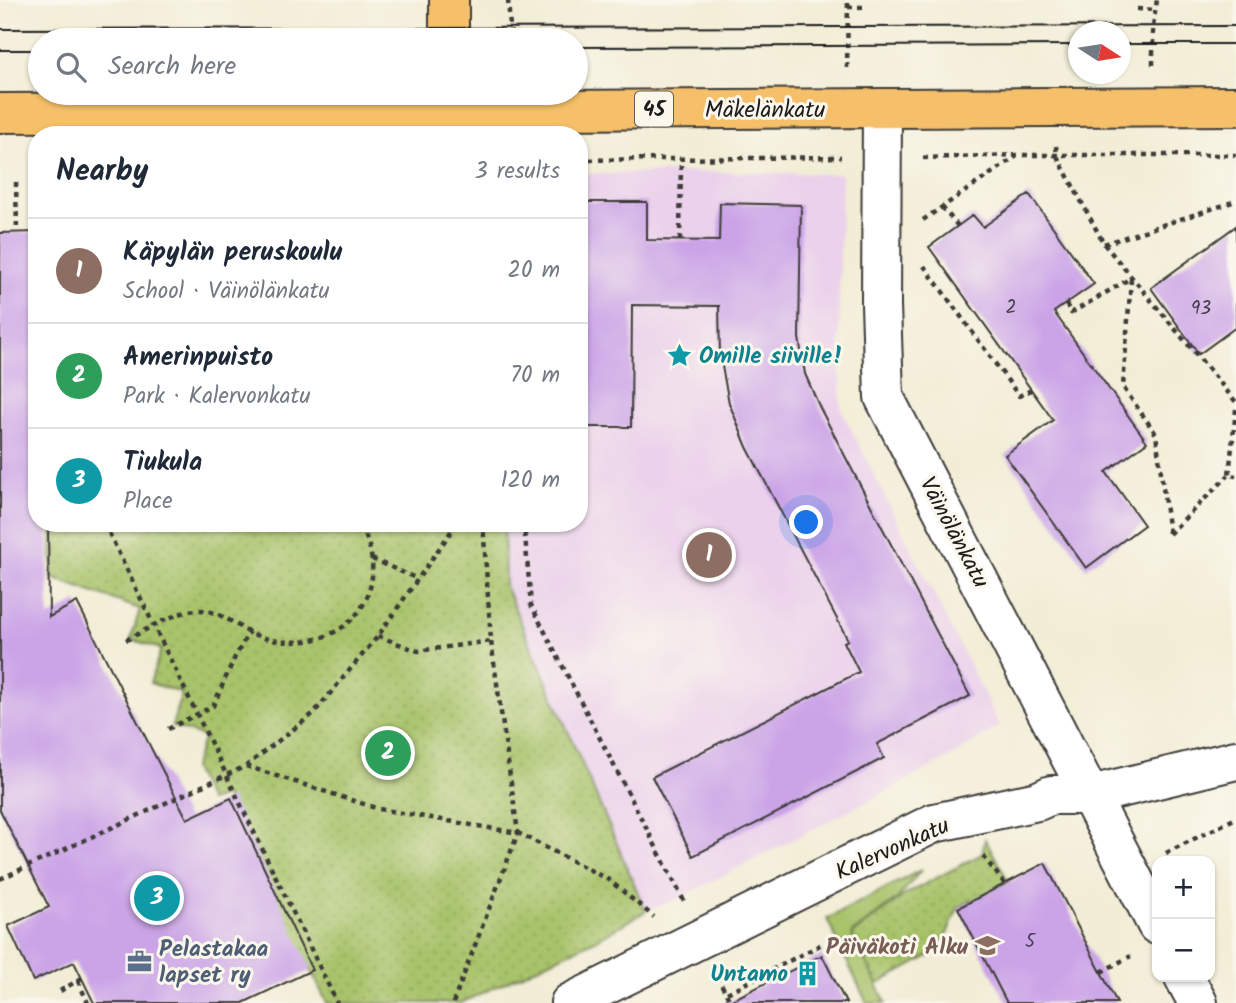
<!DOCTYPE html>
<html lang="en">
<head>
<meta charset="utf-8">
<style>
	:root { --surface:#fff; --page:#f6f6f7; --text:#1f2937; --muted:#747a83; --line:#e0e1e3; --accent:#c8321e }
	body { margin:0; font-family:Kalam,sans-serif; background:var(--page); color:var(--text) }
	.controls { position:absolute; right:21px; bottom:21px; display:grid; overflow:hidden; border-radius:14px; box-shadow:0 2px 5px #0004 }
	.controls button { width:63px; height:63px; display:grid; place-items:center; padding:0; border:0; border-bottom:2px solid var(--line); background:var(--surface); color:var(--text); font:35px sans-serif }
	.compass { position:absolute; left:1068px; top:21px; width:63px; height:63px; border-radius:50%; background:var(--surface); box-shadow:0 2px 5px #0004; rotate:102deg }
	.you { position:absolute; left:807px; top:523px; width:24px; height:24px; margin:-18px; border:5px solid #fff; border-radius:50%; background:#1a73e8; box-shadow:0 0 0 10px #1a73e833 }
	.badge { display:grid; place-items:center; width:46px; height:46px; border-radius:50%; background:var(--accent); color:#fff; font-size:23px; font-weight:700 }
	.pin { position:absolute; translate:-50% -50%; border:4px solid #fff; box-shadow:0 2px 7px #0006 }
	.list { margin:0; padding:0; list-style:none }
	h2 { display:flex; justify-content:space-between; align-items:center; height:91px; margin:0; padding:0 28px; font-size:30px }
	h2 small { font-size:23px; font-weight:400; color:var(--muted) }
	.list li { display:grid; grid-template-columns:46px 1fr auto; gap:21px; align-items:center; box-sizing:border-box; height:105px; padding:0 28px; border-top:2px solid var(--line) }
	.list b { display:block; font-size:26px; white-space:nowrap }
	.list p { margin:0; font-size:23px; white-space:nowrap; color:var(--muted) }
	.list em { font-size:23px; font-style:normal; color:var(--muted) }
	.icon { flex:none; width:38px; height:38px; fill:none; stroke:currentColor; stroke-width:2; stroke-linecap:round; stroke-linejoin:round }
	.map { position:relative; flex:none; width:1236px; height:1003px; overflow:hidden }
	.search { position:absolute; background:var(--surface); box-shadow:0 2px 5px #0004; left:28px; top:28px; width:560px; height:77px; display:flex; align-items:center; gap:18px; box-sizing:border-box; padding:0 24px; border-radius:38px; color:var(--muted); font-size:26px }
	.panel { position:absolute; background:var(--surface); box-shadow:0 2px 5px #0004; left:28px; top:126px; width:560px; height:406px; border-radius:28px }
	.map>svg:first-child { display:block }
	.built { fill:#ebd1eb }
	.green { fill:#a8c36a; stroke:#627043; stroke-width:2 }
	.park { fill:url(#park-dots); stroke:#627043; stroke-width:2 }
	.building { fill:#cba4e7 }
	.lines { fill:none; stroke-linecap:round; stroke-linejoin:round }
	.minor-casing { stroke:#3c3b38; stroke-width:42 }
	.major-casing { stroke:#3c3b38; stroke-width:42 }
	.path { stroke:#3c3b38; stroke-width:4.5; stroke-dasharray:5 5; stroke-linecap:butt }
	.minor { stroke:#fff; stroke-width:38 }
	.major { stroke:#f6c06b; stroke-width:38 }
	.tram { stroke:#1c1c1c; stroke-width:2 }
	.labels { text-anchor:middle; stroke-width:6; stroke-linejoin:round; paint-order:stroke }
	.number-label { font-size:19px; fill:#483e4f }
	.shield { fill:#fbf7ec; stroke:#5f5e5a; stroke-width:2 }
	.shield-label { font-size:21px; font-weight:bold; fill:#1c1c1c }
	.street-label { font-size:23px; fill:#1c1c1c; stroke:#fbf7ec }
	.culture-label { font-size:23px; font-weight:bold; fill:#0d838f; stroke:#fbf7ec; text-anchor:start }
	.education-label { font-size:23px; font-weight:bold; fill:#785e54; stroke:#fbf7ec; text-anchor:end }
	.service-label { font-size:23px; font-weight:bold; fill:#4e5e75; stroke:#fbf7ec; text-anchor:start }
</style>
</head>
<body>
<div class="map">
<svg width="1236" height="1003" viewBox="0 0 1236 1003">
	<defs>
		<pattern id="park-dots" width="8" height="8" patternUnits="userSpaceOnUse" patternTransform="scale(1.75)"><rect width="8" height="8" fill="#a8c36a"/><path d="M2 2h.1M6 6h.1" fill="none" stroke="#90a75b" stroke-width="1.8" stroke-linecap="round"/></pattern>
	</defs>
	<rect width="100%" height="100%" fill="#fbf7ec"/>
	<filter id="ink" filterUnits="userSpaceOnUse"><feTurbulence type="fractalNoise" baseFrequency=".0143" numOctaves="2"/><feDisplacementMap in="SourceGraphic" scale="14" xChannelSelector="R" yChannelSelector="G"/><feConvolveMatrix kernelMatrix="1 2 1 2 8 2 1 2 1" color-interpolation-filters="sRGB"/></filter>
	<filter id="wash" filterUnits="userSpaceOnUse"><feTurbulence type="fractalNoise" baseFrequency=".00686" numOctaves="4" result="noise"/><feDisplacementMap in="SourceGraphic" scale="28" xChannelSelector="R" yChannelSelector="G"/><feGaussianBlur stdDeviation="1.57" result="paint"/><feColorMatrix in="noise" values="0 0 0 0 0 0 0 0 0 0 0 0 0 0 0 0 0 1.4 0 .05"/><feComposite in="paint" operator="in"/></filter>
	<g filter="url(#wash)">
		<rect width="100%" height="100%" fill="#f2edd6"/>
		<path class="built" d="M708,172l134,2 -3,126 2,109 159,317 -40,25 -71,39 -207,107 -36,14 -141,-325 -1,-63h75v-349z"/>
		<path class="green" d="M921,870l-23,28 -46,35 34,70h-19l-40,-84z"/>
		<path class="park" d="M52,523h452l1,63 141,325 -49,28 -136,64h-134l-102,-207 -16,5 -14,-28 -2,-5 11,-31 -32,-11 10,-33 -32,-10 11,-34 -30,-10 9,-30 -88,-31z
			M985,839l24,43 -51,26 -18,42 -62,34 -26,-49 54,-41 76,-40z"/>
		<g id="blocks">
			<path class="building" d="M1029,194l65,90 -40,28 93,130 -41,30 38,53 -58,43 -81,-113 48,-35 -124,-173 44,-32 10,12z
				M579,202h68v38l72,1 1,-38 81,2 -2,133 6,36 15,34 150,288 -93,48 7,14 -191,98 -41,-79 207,-105 -15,-30 4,-2 -101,-193 -18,-44 -9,-47 -1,-50 -87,-1 -1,122h-52z
				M1236,226v101l-37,27 -48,-66z
				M37,232v291h11l1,94 28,-15 110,217 44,-21 81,172 -69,33h-149l-20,-41 -41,19 -25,-55 41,-19 -49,-97v-577z
				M1045,863l56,109 16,31h-110l-49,-95z
				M822,955l24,48h-120z"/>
		</g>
	</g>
	<g filter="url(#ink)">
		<use href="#blocks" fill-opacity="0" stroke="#3c3b38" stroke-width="2"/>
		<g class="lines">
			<defs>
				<path id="minor" d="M882,108l-1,196 3,93 273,528
					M1184,977l14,26
					M570,1003l364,-180 104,-22 13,-6h40l145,-35"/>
				<path id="major" d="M449,40v-40
					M0,113l1236,-7"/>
			</defs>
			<use href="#minor" class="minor-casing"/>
			<use href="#major" class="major-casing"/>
			<path class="path" d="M508,0l3,40
				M848,7h19
				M1137,9l18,1
				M1153,65v-39l4,-26
				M847,68l1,-68
				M1056,146l1,10 47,88 132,158
				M923,158l94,-3h219
				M579,160l262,-3
				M16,182l1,50
				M942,207l16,19
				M923,220l94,-64
				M680,240l1,-82
				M1104,244l132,-43
				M924,266l95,130 12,-6
				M1131,279l-8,108 33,47 13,100
				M1066,304l5,9 60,-35
				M1236,409l-7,66 7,1
				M109,523v10l228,470
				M524,523l7,82 153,296
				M1169,534l60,-59
				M372,559l46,20
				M378,636l40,15 73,-10
				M126,640c19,-9 53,-31 74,-30 23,1 38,19 58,26 37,13 84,5 105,-31 14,-24 11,-53 -1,-77
				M168,729l45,-23 22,-49 14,-25
				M246,766l133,43 139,24 91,47 45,37
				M1166,853l70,-35
				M983,856l22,28
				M0,879l246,-113 67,-52 65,-78 79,-113
				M1101,972l30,-16
				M717,976l14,27
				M78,981l10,22
				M60,991l22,-13
				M727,993l95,-49
				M453,1003l65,-170 -27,-192 -8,-118"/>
			<use href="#minor" class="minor"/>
			<use href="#major" class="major"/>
			<path class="tram" d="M0,29l1236,-3
				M1120,44h116
				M576,47l502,-2
				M0,50h40"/>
		</g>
	</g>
	<defs>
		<symbol id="sight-bare" viewBox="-9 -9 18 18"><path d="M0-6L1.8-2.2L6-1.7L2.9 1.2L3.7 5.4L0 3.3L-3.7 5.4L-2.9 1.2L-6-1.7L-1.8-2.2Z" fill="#0f9aa8" stroke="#fbf7ec" stroke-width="2.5" paint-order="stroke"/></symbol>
		<symbol id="school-bare" viewBox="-9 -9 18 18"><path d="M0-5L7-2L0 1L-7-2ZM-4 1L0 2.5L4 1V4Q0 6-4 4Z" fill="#8d6e63" stroke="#fbf7ec" stroke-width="2.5" paint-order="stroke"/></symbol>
		<symbol id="office-bare" viewBox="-9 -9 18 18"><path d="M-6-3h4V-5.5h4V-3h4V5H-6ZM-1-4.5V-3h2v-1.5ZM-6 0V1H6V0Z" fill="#5c6f8a" stroke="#fbf7ec" stroke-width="2.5" paint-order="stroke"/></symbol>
		<symbol id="building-bare" viewBox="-9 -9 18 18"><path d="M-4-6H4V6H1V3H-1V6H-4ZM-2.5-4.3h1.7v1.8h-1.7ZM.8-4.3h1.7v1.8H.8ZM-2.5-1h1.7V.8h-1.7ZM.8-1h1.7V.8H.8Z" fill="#0f9aa8" stroke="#fbf7ec" stroke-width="2.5" paint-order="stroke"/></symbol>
	</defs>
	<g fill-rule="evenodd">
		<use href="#sight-bare" x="662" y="338" width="35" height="35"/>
		<use href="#school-bare" x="970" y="928" width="35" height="35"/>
		<use href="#office-bare" x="122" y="944" width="35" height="35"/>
		<use href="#building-bare" x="790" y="956" width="35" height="35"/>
	</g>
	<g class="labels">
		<g class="number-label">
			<text x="1011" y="313">2</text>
			<text x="1201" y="314">93</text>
			<text x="1030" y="947">5</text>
		</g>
		<rect class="shield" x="635" y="91.5" width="38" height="35" rx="5"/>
		<g class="shield-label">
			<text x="654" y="116">45</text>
		</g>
		<g class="street-label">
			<text x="765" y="117">Mäkelänkatu</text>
			<text transform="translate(955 532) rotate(62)" y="8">Väinölänkatu</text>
			<text transform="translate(892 848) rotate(-24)" y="8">Kalervonkatu</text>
		</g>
		<g class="culture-label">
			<text x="699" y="363">Omille siiville!</text>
			<text x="788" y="981" text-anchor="end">Untamo</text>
		</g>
		<g class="education-label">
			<text x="968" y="954">Päiväkoti Alku</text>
		</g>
		<g class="service-label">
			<text x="159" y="956">Pelastakaa<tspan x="159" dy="26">lapset ry</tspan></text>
		</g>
	</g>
</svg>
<div class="controls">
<button>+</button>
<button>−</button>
</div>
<svg class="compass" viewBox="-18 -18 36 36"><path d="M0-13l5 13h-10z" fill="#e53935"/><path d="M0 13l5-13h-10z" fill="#747a83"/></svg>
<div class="you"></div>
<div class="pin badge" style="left:709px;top:555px;background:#8d6e63">1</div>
<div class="pin badge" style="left:388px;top:753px;background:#2e9e5b">2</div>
<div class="pin badge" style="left:157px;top:898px;background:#0f9aa8">3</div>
<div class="search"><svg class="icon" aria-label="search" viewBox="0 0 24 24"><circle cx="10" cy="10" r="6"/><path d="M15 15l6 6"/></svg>Search here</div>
<section class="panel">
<h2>Nearby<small>3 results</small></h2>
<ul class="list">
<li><span class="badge" style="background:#8d6e63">1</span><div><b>Käpylän peruskoulu</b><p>School · Väinölänkatu</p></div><em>20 m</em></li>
<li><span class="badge" style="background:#2e9e5b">2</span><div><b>Amerinpuisto</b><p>Park · Kalervonkatu</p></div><em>70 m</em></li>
<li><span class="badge" style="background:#0f9aa8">3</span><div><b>Tiukula</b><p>Place</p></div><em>120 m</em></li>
</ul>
</section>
</div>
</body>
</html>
